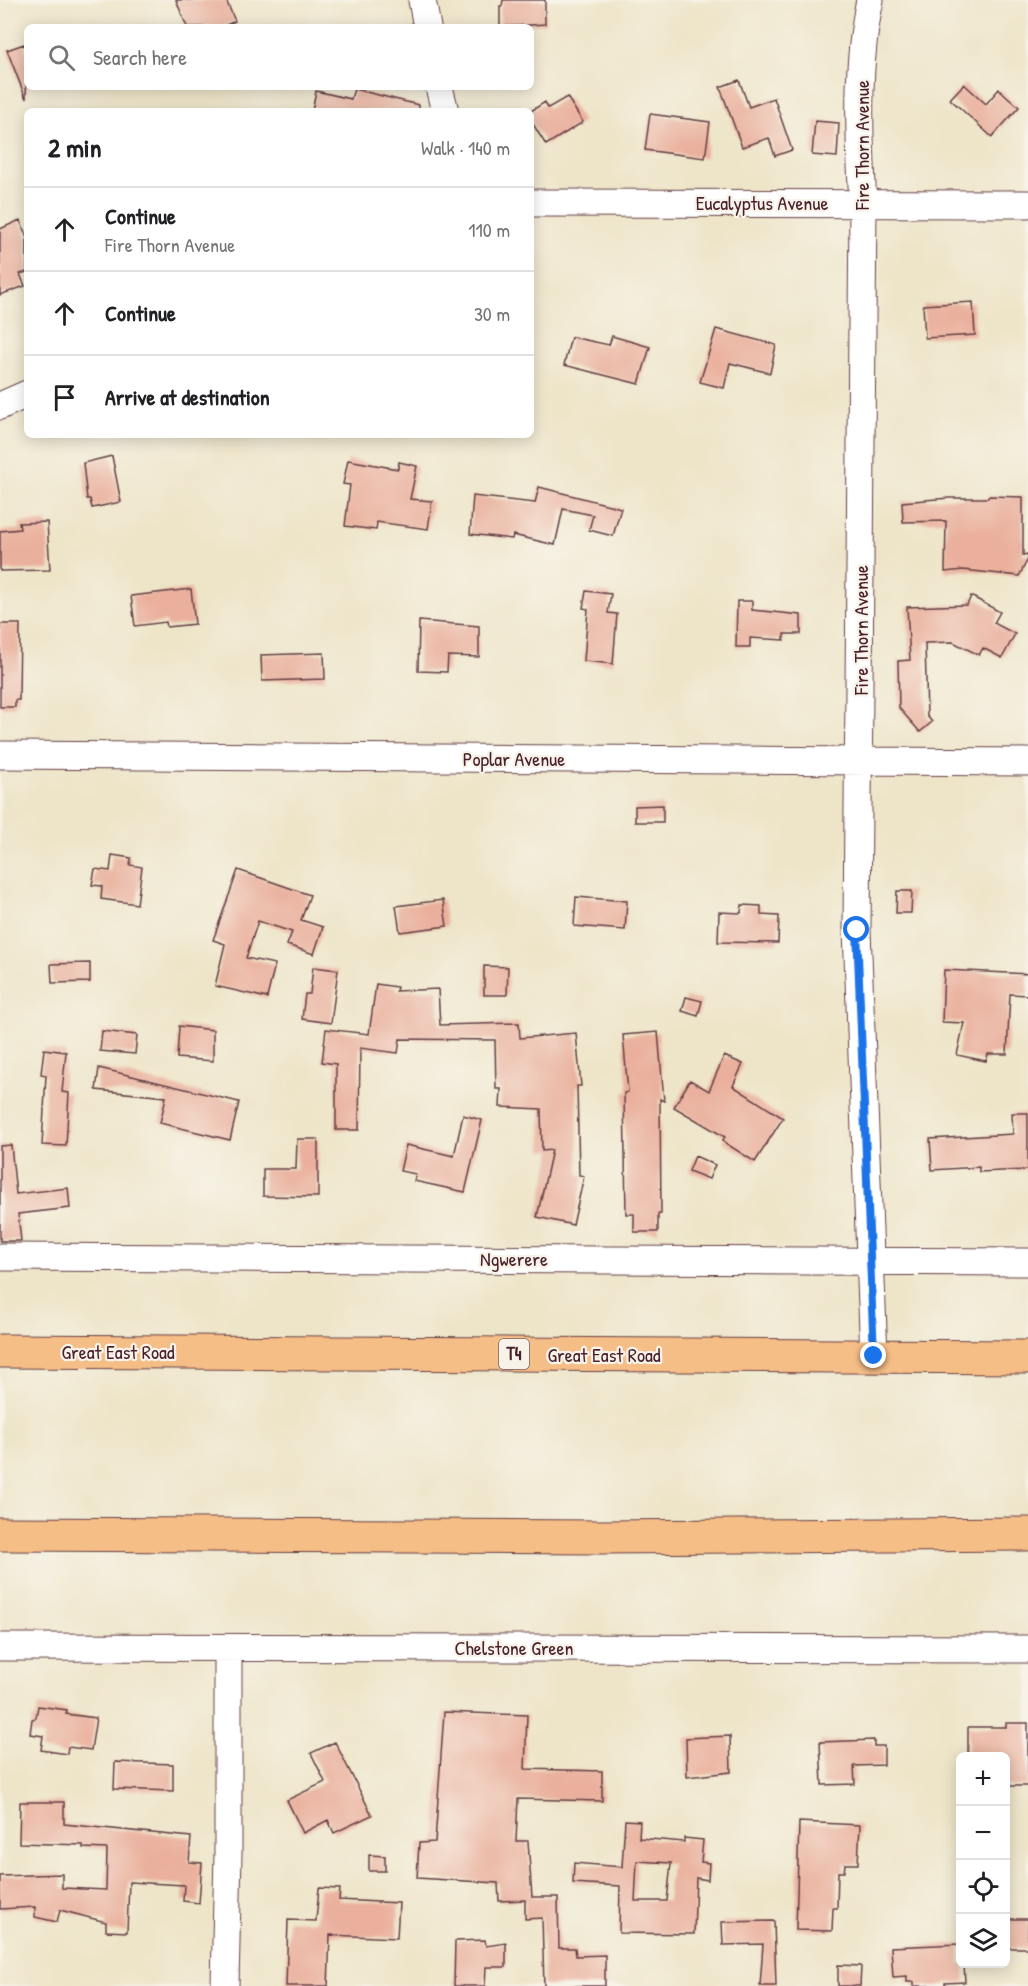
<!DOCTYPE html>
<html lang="en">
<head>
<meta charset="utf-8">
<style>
	:root { --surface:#fff; --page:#f2f2f2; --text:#202124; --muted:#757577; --line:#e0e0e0 }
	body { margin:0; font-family:"Patrick Hand",sans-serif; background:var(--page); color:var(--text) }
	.controls { position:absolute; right:18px; bottom:18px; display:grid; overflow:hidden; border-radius:9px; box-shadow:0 3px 15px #0003 }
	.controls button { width:54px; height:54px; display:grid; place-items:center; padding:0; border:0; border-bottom:2px solid var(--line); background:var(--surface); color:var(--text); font:30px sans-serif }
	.stop { position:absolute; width:18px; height:18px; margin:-14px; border:4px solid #1a73e8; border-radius:50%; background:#fff }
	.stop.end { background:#1a73e8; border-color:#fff; box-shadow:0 2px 6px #0008 }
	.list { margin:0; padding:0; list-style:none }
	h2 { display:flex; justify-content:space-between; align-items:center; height:78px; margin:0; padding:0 24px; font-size:26px }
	h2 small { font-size:20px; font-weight:400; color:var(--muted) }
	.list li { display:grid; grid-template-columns:39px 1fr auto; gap:18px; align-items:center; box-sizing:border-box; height:84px; padding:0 24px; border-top:2px solid var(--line) }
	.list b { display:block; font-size:22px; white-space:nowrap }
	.list p { margin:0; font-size:20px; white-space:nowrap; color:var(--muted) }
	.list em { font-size:20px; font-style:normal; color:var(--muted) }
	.icon { flex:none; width:33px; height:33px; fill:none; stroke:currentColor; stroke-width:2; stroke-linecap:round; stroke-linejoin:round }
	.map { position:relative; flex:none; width:1028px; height:1986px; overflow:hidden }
	.search { position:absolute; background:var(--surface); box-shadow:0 3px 15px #0003; left:24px; top:24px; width:510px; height:66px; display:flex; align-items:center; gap:15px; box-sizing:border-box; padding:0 21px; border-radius:9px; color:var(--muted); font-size:22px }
	.panel { position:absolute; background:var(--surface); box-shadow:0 3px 15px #0003; left:24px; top:108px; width:510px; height:330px; border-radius:9px }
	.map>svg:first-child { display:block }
	.building { fill:#eab09d; fill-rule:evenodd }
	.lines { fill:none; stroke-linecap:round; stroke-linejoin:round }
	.minor-casing { stroke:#633d43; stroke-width:29 }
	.major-casing { stroke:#633d43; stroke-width:35 }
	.minor { stroke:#fff; stroke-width:27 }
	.major { stroke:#f6be87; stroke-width:33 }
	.route { stroke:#1a73e8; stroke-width:8 }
	.labels { text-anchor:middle; stroke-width:4.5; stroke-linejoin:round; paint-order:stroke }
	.shield { fill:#f7f3e8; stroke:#7e5f64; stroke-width:1.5 }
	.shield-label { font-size:18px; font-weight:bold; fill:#4a1f2b }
	.street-label { font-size:20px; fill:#4a1f2b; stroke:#f7f3e8 }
</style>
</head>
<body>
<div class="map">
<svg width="1028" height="1986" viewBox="0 0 1028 1986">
	<rect width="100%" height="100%" fill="#f7f3e8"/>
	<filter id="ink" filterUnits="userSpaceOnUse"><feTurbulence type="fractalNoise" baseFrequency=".0167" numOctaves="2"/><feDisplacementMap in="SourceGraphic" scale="12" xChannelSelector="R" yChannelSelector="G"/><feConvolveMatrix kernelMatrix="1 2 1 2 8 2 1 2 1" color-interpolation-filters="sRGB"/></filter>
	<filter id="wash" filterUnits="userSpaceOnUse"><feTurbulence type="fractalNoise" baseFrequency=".008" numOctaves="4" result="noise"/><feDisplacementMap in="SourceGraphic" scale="24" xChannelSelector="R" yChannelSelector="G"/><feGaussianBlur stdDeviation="1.35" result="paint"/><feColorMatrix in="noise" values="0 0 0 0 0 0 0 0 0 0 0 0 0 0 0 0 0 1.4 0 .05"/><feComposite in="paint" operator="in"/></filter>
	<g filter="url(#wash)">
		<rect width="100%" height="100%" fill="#eee5c9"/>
		<g id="blocks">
			<path class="building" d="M176,0h50l9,21 -13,6h-35z
				M503,0h42v24l-45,3v-21h2z
				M24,44l3,9 -1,46 -19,-49z
				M739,80l10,27 25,-9 18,52 -17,6 -6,-18 -27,9 -22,-60z
				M964,84l22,20 13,-15 20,18 -27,30 -42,-38z
				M354,89l65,16v6h-107l4,-20 35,8z
				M567,97l16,25 -37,23 -15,-24v-10l14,-9 3,6z
				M650,114l60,8 -5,36 -60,-8z
				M815,121l24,2 -2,34 -25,-2z
				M20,220l7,18v34l-7,2 5,12 -25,9v-66z
				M973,302l2,33 -50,3 -2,-33z
				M716,329l60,16 -6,28 -40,-10 -6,25 -24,-6z
				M612,336l38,11 -11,37 -75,-19 7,-28 38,8z
				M112,456l9,46 -29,6 -2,-9h-3l-4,-36z
				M348,460l50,9 1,-7 18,4 -7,33 22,2 -4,28 -51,-7 -1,8 -31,-4 5,-41 -7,-1z
				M539,487l82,21 -8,28 -24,-6 4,-15 -30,-6 -8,36 -42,-10 -1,4 -42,-5 3,-38 62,7z
				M988,496l35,1v58l5,-1v5l-9,17 -56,-6 -18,2 1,-51 -43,1 -1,-20 47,-4h39z
				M47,522l3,48 -50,1v-40l20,-2 -1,-6z
				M191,589l4,35 -28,3 -1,-5 -31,4 -4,-30z
				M586,591l25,3 -3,19 9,1 -4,50 -29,-3 4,-52 -5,-1z
				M971,596l29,16 -6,11 21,11 -13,24 -19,-10 -4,7 -26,-13 -28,1 2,73 5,6 -12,10 -21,-24 -1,-47 12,-1 -3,-53 60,-2z
				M737,601h15v9l49,5v19h-17v6l-34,-2v9h-14z
				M419,621l60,5v31l-31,-1 -1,16 -29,-1z
				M0,624h20l-1,76h-4v7h-15z
				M324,653l1,26 -63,2 -1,-26z
				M663,805v17h-28v-16z
				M112,855l19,3 -1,7 12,2 -5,37 -36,-5 1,-13 -10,-1 3,-16 15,2z
				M238,870l72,25 -9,25 22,7 -9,27 -27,-9 5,-13 -34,-11 -12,37 29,6 -8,34 -52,-12 10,-42 -12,-4z
				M897,891h15l-1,22h-15z
				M576,897l51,4 -2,29 -51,-4z
				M443,900l4,26 -47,6 -4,-26z
				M742,905l19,1v9l18,1 -1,27 -60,-1 1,-30 22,1z
				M90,963v19l-38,1 -1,-19z
				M484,966l24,1 -1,28h-23z
				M313,967l25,3 -7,53 -29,-4 3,-25h5z
				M944,970l84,4v21l-18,-1 -3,60h-19l-2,7 -29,-6 7,-32 -22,-1z
				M376,984l21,3 -1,4 42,-2 2,36 79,-2 1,15 56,-5 5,53h-4l2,89 5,1 -11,49 -36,-8 15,-67 -10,1 -1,-42 -41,-2 1,-18h-5l-1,-49 -95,-1 -2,14 -38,-5 -1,82h-23v-66l-14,-2 4,-33 43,5z
				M686,997l16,4 -4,15 -16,-5z
				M179,1026l34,4v31l-36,-3z
				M102,1031l35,4 -2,19 -35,-3z
				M658,1032l6,69 -4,-2 1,115h-3v18h-24v-18h-8l-2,-121 4,-1 -5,-57z
				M44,1049l22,3 -4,40 7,1 -3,53 -24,-1 4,-70 -5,-1z
				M724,1056l19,8 -10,22 50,32 -28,44 -33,-21 3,-4 -51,-30 16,-27 19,11z
				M99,1068l140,34 -9,38 -70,-17 6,-26 -70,-7z
				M1012,1113h16v57l-49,2v-5l-47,3 -2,-31 83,-5z
				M463,1115l19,5 -17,72 -51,-11 2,-7 -16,-3 6,-26 48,11z
				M297,1139h21v58l-55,-1v-27h33z
				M11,1145l5,49 52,-6 2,20 -52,6 3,27h-21v-95z
				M695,1156l20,9 -6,14 -20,-8z
				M38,1706l29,4 -1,4 30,4 -5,32 -23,-3 -1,7 -26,-4 2,-14 -13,-2 2,-15 4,-1z
				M444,1712l83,3 -2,54 77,2v30l-84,-2 -2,42h12l4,56h26l1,51h16l1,8 29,-1v31h-61l-2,-68 -17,1v-19l-26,1 -1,-18 -81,-5 2,-35 16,-1z
				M1006,1723h22v63h-23v-30h-37v-29h38z
				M730,1736l1,36 -44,5 -1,-39z
				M874,1740v6h10v19l-30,1 1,18 -33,1 -2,-43z
				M335,1742l37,73 -38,18 -6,-13 -25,13 -16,-33 38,-18 -14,-29z
				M115,1762l58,2v27l-59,-2z
				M20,1802h44v22l127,13 -2,25 13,1 -3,40 -16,-2 1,-16 -55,-3 -2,50 -21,-1v-9l-46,-12 -3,12 -22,-5v-10l-35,2v-33l62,-2v14l44,2 1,-41 -24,-1v-3l-64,-2z
				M625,1820l15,1 -1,17 45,4v-4l19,2 -2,22 8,1 -1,17 -12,-2 -2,56 -75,-1 1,-47 -47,-3 1,-20 48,4zM637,1861l34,2 -4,38h-32z
				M799,1822l61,3 -2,39h-13l-1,8h-6l-1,36h-4l-1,23 -36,-1z
				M369,1855l16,1v15h-16z
				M319,1888l21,1 -1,11 60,3 -2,35 -67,-3 -2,51h-42l2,-66 28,1z
				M1005,1919h23v29h-23z
				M774,1921l2,65h-16l3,-42 -40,1 -1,-23z
				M485,1940l1,6 20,-3v24h-20l-1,19h-31l1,-45z
				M960,1944v20h4l1,18 -20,1v3h-31v-4h-7v-6l-14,1 -2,-30z
				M838,1965l23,1 -1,20h-22z"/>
		</g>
	</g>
	<g filter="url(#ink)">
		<use href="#blocks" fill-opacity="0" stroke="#633d43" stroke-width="1.5"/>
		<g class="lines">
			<defs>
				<path id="minor" d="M422,0l5,27
					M870,0c-14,65 -11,136 -7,203l-6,727 17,426
					M439,87l6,24
					M531,203l497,1
					M0,406l27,-12
					M0,755l1028,7
					M0,1257l1028,5
					M0,1647l1028,2
					M225,1986l3,-133v-205"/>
				<path id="major" d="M0,1351l1028,6
					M0,1534l601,3 427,-3"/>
			</defs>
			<use href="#minor" class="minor-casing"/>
			<use href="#major" class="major-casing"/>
			<use href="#minor" class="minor"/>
			<use href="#major" class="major"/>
		</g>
	</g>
	<g class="lines" filter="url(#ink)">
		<path class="route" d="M857,930l17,426"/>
	</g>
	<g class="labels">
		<rect class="shield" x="499" y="1339" width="30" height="30" rx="4.5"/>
		<g class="shield-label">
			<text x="514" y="1360">T4</text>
		</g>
		<g class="street-label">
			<text transform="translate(862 145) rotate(-90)" y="7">Fire Thorn Avenue</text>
			<text x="762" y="210">Eucalyptus Avenue</text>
			<text transform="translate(861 630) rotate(-90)" y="7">Fire Thorn Avenue</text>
			<text x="514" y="766">Poplar Avenue</text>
			<text x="514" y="1266">Ngwerere</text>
			<text x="118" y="1359">Great East Road</text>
			<text x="604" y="1362">Great East Road</text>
			<text x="514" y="1655">Chelstone Green</text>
		</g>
	</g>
</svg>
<div class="controls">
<button>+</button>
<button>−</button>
<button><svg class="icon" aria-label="locate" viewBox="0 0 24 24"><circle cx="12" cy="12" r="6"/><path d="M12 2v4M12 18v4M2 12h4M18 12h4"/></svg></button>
<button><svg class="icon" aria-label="layers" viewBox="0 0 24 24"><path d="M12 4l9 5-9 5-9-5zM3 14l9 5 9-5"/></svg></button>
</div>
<div class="stop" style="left:857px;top:930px"></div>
<div class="stop end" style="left:874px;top:1356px"></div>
<div class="search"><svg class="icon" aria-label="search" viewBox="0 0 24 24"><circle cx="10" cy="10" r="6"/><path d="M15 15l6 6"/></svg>Search here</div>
<section class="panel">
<h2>2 min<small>Walk · 140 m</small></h2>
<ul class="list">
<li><svg class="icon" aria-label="ahead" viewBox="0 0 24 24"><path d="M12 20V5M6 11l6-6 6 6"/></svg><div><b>Continue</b><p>Fire Thorn Avenue</p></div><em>110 m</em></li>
<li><svg class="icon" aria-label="ahead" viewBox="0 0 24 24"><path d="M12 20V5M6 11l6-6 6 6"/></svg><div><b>Continue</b></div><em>30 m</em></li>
<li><svg class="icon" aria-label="arrive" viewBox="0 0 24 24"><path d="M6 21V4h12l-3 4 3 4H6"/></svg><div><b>Arrive at destination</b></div></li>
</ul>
</section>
</div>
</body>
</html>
